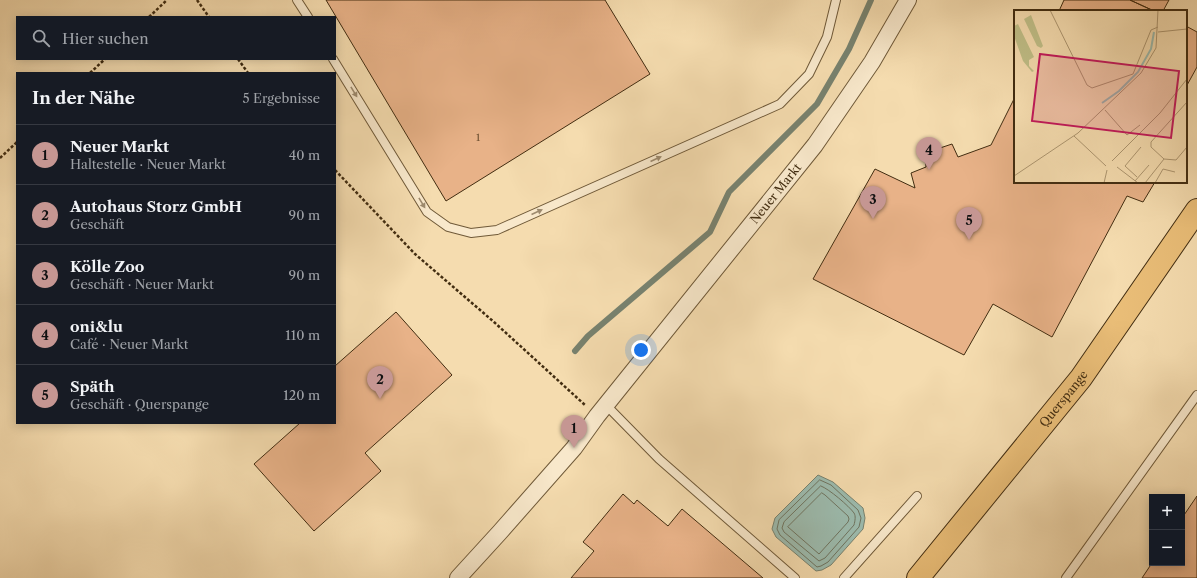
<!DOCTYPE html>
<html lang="de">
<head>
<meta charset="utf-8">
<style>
	:root { --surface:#171b24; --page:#242831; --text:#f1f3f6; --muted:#9ea1a6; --line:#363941; --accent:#c59692 }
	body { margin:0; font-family:"Libre Caslon Text",serif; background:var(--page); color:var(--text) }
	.controls { position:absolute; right:12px; bottom:12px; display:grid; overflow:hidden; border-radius:0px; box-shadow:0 2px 10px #0003 }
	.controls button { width:36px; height:36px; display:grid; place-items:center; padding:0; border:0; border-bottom:1px solid var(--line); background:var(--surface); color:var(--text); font:20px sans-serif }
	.you { position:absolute; left:641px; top:350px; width:14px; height:14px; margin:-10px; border:3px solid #fff; border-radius:50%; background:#1a73e8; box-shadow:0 0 0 6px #1a73e833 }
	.badge { display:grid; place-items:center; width:26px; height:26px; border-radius:50%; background:var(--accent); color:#111; font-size:13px; font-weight:700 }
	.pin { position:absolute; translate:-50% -33px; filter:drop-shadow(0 1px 2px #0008) }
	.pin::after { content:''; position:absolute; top:21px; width:14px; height:12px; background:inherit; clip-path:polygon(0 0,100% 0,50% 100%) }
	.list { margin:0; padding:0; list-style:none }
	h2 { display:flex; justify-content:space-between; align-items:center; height:52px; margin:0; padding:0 16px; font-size:17px }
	h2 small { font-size:13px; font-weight:400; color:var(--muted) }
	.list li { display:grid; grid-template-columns:26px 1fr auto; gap:12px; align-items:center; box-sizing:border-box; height:60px; padding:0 16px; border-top:1px solid var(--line) }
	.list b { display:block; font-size:15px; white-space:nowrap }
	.list p { margin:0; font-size:13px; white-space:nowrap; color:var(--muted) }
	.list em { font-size:13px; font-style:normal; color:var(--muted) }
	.icon { flex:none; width:22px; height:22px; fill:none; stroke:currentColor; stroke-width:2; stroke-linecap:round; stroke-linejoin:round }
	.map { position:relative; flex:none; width:1197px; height:578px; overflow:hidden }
	.search { position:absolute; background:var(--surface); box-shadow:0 2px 10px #0003; left:16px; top:16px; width:320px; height:44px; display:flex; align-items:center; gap:10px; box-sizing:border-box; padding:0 14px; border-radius:0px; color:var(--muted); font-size:15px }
	.panel { position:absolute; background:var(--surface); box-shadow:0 2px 10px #0003; left:16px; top:72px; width:320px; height:352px; border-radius:0px }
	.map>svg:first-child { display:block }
	.water { fill:#9cbbae; stroke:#78826f }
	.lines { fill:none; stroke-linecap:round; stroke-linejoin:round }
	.shore { stroke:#6f7460; stroke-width:1 }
	.stream { stroke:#78826f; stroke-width:6 }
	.building { fill:#e8b288; stroke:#422d11 }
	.service-casing { stroke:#6f5938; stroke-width:10 }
	.minor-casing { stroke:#6f5938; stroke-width:18 }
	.primary-casing { stroke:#422d11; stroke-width:24 }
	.path { stroke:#422d11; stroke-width:2.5; stroke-dasharray:3 2; stroke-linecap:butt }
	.service { stroke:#f8e8cb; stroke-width:8 }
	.minor { stroke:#f8e8cb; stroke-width:16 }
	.primary { stroke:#eabe78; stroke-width:22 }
	.oneway { fill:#9d8a6e }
	.labels { text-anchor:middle; stroke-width:3.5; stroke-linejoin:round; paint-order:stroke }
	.number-label { font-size:10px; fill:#6c4e2f }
	.street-label { font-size:12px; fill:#422d11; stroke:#f8e8cb }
	.inset-river { fill:none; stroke:#9cbbae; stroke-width:2 }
	.inset-road { fill:none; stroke:#ad9670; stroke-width:1 }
	.view { fill:#c2185b; fill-opacity:0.15; stroke:#c2185b; stroke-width:2 }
	.inset-edge { fill:none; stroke:#422d11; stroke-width:2 }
</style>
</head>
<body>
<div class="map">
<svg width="1197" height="578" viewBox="0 0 1197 578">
	<rect width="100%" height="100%" fill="#f5dcaf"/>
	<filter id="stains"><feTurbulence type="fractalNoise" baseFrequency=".005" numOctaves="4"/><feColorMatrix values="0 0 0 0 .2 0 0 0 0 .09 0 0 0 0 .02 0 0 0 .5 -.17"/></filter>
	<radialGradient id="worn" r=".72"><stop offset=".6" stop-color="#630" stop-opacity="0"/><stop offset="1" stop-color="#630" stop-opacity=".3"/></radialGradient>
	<path class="water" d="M818,475l15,7 30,26 2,10 -2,11 -32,36 -9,5 -6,1 -40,-34 -4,-8 3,-11z"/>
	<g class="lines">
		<path class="shore" d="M820,480l11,5 27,25 3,8 -2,9 -31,35 -7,4 -4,1 -37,-32 -3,-6 2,-9z
			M821,486c8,3 28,20 33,27 2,3 1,8 0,12l-29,33 -6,3 -35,-29 -2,-4 2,-6z
			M822,493l3,2 23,21 1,3 -1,3 -29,32 -31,-27z"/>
		<path class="stream" d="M575,351l13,-15 122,-104 19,-40 88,-88 32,-55 22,-49"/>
	</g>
	<path class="building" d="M326,0h279l45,74 -204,127z
		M1064,0h66l24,11h-95z
		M1130,0h39l-6,11h-9z
		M1186,26l11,6v35l-11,20z
		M1015,97v85h140l-12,20 -16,-6 -75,141 -59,-33 -29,51 -151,-76 62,-110 40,19 -4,-15 15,-6 -1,-14 27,-9 6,13 33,-12z
		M396,312l56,63 -87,78 16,18 -67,60 -60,-67 46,-41h35v-57z
		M623,494l11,10 3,-4 31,26 14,-17 81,69h-192l23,-27 -11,-9z
		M1197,496v82h-55l10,-15h30v-45z"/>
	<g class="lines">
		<defs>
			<path id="service" d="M297,0l11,17
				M333,59l94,153 21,15 23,6 26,-3 283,-126 29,-30 18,-37 9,-37
				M606,405l53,54 136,119
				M844,578l73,-82
				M1066,578l131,-183"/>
			<g id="minor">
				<path id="s1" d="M458,578l42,-46 74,-84 23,-32 218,-271 57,-83 36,-62"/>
			</g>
			<g id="primary">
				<path id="s2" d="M918,578l163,-200 116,-168"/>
			</g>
		</defs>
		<use href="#service" class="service-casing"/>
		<use href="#minor" class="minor-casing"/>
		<use href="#primary" class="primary-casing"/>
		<path class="path" d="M197,0l12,17
			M149,17l18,-17
			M238,59l10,14
			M90,73l15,-14
			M0,158l17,-16
			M335,170l80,84 79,68 91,83"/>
		<use href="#service" class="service"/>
		<use href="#minor" class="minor"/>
		<use href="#primary" class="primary"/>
	</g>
	<defs><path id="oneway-solid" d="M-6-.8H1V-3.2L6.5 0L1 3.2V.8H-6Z"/></defs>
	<g class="oneway">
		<use href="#oneway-solid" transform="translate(354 92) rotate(59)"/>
		<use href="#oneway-solid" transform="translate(656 159) rotate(-24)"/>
		<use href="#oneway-solid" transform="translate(422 203) rotate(59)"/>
		<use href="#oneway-solid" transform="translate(537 212) rotate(-24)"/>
	</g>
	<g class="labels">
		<g class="number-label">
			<text x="478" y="141">1</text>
		</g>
		<g class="street-label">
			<text dy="4" stroke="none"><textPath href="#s1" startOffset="499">Neuer Markt</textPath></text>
			<text dy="4" stroke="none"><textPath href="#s2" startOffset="231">Querspange</textPath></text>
		</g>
	</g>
	<g transform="translate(1014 10)">
		<rect width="173" height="173" fill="#f5dcaf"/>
		<path d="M17,5l12,31 -2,2 -4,-2 -13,-27zM4,14l16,33 -5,3v6l5,5 -2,1 -9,-11 -9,-25v-10z" fill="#c0bf88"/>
		<path class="inset-river" d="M88,93l17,-12 19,-19 13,-23 3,-17"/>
		<path class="inset-road" d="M36,0l37,75 5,3 41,-14 18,-44 7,-3M144,22l29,-3M91,100l22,25 13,-10M60,126l32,30M150,149l-13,-12v-5l36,-40M98,151l48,-48 27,-34M103,157l21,16M0,166l64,-43 63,-60 15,-25 2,-38M123,167l-12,-11 16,-19M121,171l14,-16M90,173l3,-13M131,173l19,-24 12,1 11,-13M141,173l8,-14 12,3"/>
		<path class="view" d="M26,44l139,17 -8,67 -139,-17z"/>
		<rect width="173" height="173" class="inset-edge"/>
	</g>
	<rect width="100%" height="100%" filter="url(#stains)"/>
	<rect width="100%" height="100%" fill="url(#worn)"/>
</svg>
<div class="controls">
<button>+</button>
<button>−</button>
</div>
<div class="you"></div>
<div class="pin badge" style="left:574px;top:448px">1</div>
<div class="pin badge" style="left:380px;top:399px">2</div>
<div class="pin badge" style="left:873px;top:219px">3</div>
<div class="pin badge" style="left:929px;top:170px">4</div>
<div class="pin badge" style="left:969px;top:240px">5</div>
<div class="search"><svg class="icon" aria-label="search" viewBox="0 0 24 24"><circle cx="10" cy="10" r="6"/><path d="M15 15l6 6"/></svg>Hier suchen</div>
<section class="panel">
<h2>In der Nähe<small>5 Ergebnisse</small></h2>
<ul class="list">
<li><span class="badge">1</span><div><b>Neuer Markt</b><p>Haltestelle · Neuer Markt</p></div><em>40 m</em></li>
<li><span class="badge">2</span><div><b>Autohaus Storz GmbH</b><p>Geschäft</p></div><em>90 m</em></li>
<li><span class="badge">3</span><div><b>Kölle Zoo</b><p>Geschäft · Neuer Markt</p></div><em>90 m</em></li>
<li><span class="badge">4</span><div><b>oni&amp;lu</b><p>Café · Neuer Markt</p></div><em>110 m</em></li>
<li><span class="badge">5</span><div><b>Späth</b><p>Geschäft · Querspange</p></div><em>120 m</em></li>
</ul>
</section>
</div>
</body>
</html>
